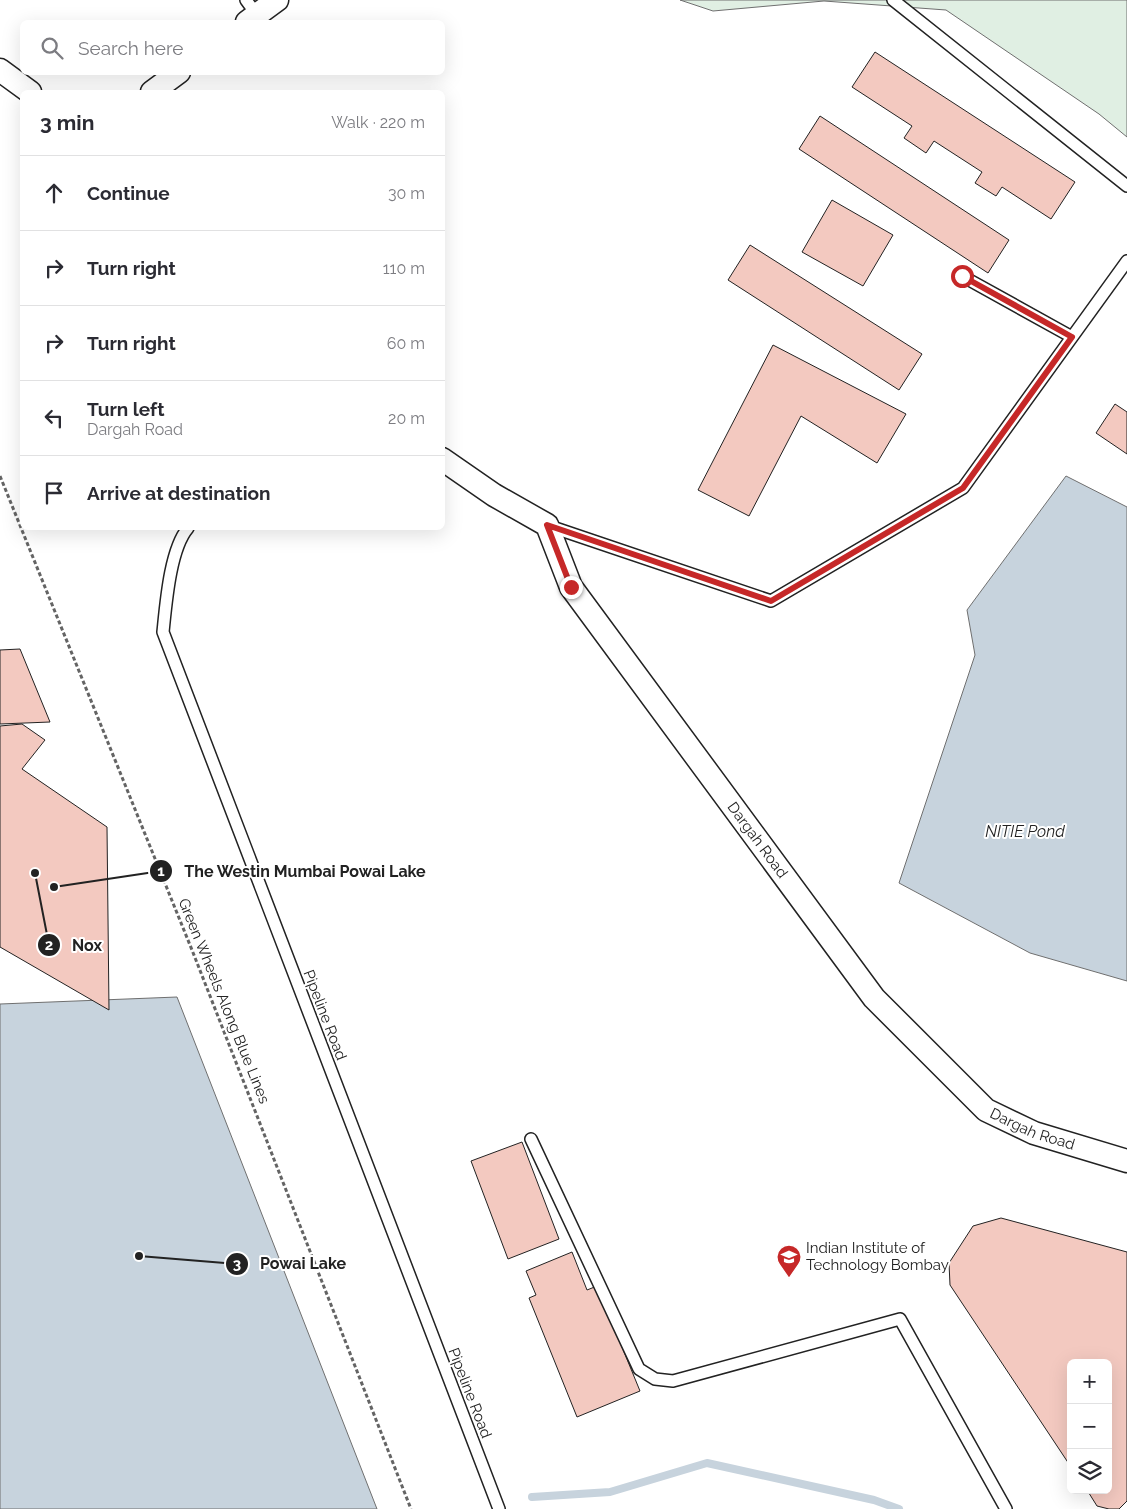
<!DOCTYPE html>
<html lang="en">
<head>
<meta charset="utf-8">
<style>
	:root { --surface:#fff; --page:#f7f7f7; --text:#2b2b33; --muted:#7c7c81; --line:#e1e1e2 }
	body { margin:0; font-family:Raleway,sans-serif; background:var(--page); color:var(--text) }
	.controls { position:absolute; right:15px; bottom:15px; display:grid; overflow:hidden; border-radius:8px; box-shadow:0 5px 20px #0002 }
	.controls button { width:45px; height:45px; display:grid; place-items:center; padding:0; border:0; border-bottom:1px solid var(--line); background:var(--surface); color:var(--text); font:25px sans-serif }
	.stop { position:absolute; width:15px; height:15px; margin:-11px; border:4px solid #c62828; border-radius:50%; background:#fff }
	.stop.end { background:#c62828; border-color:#fff; box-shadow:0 1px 5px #0008 }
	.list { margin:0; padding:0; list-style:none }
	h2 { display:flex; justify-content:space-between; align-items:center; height:65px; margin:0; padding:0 20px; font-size:21px }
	h2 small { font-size:16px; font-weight:400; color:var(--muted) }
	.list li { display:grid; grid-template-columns:32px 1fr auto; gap:15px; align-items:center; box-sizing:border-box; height:75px; padding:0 20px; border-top:1px solid var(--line) }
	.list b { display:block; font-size:19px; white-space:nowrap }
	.list p { margin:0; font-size:16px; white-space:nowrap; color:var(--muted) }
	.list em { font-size:16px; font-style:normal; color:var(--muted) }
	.icon { flex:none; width:28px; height:28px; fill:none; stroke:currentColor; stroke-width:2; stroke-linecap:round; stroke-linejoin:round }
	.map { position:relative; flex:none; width:1127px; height:1509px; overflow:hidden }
	.search { position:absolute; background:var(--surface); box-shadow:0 5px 20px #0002; left:20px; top:20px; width:425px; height:55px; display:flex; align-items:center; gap:12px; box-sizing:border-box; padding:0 18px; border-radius:8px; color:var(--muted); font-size:19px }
	.panel { position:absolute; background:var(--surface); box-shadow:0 5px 20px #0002; left:20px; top:90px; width:425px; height:440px; border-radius:8px }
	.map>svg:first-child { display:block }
	.green { fill:#e0efe3; stroke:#6f6f6f }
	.water { fill:#c7d3dd; stroke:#6f6f6f }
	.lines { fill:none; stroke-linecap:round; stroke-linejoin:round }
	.stream { stroke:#c7d3dd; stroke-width:8 }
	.building { fill:#f3c9c0; stroke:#222 }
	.lane-casing { stroke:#222; stroke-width:14 }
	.street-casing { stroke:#222; stroke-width:25 }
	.path { stroke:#646464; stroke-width:3; stroke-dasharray:4 2.5; stroke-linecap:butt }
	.lane { stroke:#fff; stroke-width:11 }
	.street { stroke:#fff; stroke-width:22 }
	.route { stroke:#c62828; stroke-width:6 }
	.labels { text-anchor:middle; stroke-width:4; stroke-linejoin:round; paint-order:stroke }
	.street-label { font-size:15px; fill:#222; stroke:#fff }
	.poi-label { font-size:15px; fill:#222; stroke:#fff; text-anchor:start }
	.water-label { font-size:16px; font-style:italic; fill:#222; stroke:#fff }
	.leader { fill:none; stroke:#222; stroke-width:2 }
	.callout-dot { fill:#222; stroke:#fff; stroke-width:2 }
	.mark-label { font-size:15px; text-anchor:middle; font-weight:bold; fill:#fff }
	.callout-label { font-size:16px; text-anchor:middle; font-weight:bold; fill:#222; stroke:#fff; stroke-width:4; stroke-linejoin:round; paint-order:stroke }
</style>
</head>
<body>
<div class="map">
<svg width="1127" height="1509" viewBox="0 0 1127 1509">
	<rect width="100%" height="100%" fill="#fff"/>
	<path class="green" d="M680,0h447v137l-28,-23 -153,-104 -122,-9 -111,10z"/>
	<path class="water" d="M1066,476l61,31v474l-97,-28 -131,-70 76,-228 -8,-45z
		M177,997l200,512h-377v-505z"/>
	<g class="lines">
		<path class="stream" d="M532,1497l78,-5 97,-29 167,37 25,9"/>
	</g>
	<path class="building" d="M875,52l200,130 -24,37 -49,-32 -6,9 -21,-13 7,-11 -48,-31 -8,12 -22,-15 8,-12 -60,-39z
		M820,116l189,124 -21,33 -189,-124z
		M832,200l61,35 -30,51 -61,-34z
		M750,245l172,109 -23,36 -171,-110z
		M773,345l133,69 -29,49 -76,-47 -52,100 -51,-26z
		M1115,404l12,8v42l-31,-21z
		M20,649l30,73 -50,2v-74z
		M22,724l23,16 -23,29 85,58 2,183 -109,-63v-221z
		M522,1142l37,97 -51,20 -37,-98z
		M1001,1218l126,34v249l-8,8h-10l-12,-3 -10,-16h21v-127h-37v104l-121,-182 -1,-22 24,-37z
		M572,1252l15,38 10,-4 43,105 -63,26 -48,-119 7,-3 -10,-24z"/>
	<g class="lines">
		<defs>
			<path id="lane" d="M246,0l11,15
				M893,0l234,186
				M962,276l110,61
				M549,526l222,75 192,-113 164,-227
				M188,528c-18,21 -22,75 -25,104l336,877
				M531,1139l108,230 16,10 18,2 227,-62 106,190"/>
			<g id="street">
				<path d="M247,22l30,-22"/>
				<path d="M0,70l30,22"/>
				<path d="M152,92l27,-20"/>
				<path id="s1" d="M442,459l52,36 53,30 24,62 303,411 112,112 48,23 93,28"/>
			</g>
		</defs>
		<use href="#lane" class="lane-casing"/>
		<use href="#street" class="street-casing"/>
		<path class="path" d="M0,476l192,474 219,559"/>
		<use href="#lane" class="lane"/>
		<use href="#street" class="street"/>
	</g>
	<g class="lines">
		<path class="route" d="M571,587l-24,-62 224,76 192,-113 109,-151 -110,-61"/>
	</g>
	<defs>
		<symbol id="university-pin" viewBox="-11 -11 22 30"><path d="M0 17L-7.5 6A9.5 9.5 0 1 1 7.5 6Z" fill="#c62828" stroke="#fff"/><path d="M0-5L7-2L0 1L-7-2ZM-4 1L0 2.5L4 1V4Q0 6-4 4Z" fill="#fff"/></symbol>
	</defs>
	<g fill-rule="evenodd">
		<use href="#university-pin" x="775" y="1243" width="28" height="38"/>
	</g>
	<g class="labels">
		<g class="street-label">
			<text dy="5" stroke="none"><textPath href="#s1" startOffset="505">Dargah Road</textPath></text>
			<text transform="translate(224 1001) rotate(68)" y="5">Green Wheels Along Blue Lines</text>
			<text transform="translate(325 1015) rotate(69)" y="5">Pipeline Road</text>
			<text dy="5" stroke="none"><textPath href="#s1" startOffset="910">Dargah Road</textPath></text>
			<text transform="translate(470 1393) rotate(69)" y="5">Pipeline Road</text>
		</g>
		<g class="poi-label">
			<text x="806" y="1253">Indian Institute of<tspan x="806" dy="17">Technology Bombay</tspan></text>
		</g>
		<g class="water-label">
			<text x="1025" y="837">NITIE Pond</text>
		</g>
	</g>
	<path class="leader" d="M54 887L161 871M35 873L49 945M139 1256L237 1264"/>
	<g class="callout-dot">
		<circle cx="54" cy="887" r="5"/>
		<circle cx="35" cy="873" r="5"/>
		<circle cx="139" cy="1256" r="5"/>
		<circle cx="161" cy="871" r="12"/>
		<circle cx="49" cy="945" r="12"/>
		<circle cx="237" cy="1264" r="12"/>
	</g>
	<g class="mark-label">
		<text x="161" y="876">1</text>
		<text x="49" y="950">2</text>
		<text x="237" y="1269">3</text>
	</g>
	<g class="callout-label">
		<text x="305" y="877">The Westin Mumbai Powai Lake</text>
		<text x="87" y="951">Nox</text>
		<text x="303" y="1269">Powai Lake</text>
	</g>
</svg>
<div class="controls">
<button>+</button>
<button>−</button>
<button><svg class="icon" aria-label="layers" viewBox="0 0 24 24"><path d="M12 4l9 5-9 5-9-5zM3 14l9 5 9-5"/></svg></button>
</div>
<div class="stop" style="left:962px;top:276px"></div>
<div class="stop end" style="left:571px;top:587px"></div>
<div class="search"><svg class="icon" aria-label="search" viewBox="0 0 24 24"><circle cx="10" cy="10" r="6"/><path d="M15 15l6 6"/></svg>Search here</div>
<section class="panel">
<h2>3 min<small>Walk · 220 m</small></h2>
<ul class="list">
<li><svg class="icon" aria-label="ahead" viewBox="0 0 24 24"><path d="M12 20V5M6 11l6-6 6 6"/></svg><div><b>Continue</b></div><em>30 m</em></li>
<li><svg class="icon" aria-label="right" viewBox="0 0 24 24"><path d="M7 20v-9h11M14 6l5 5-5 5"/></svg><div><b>Turn right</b></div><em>110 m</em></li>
<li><svg class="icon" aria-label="right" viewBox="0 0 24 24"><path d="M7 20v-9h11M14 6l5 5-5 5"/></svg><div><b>Turn right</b></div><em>60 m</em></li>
<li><svg class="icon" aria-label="left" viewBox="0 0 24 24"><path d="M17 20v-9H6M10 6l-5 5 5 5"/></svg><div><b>Turn left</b><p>Dargah Road</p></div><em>20 m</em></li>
<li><svg class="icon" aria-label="arrive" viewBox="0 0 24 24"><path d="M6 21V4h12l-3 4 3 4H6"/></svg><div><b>Arrive at destination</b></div></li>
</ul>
</section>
</div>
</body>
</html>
